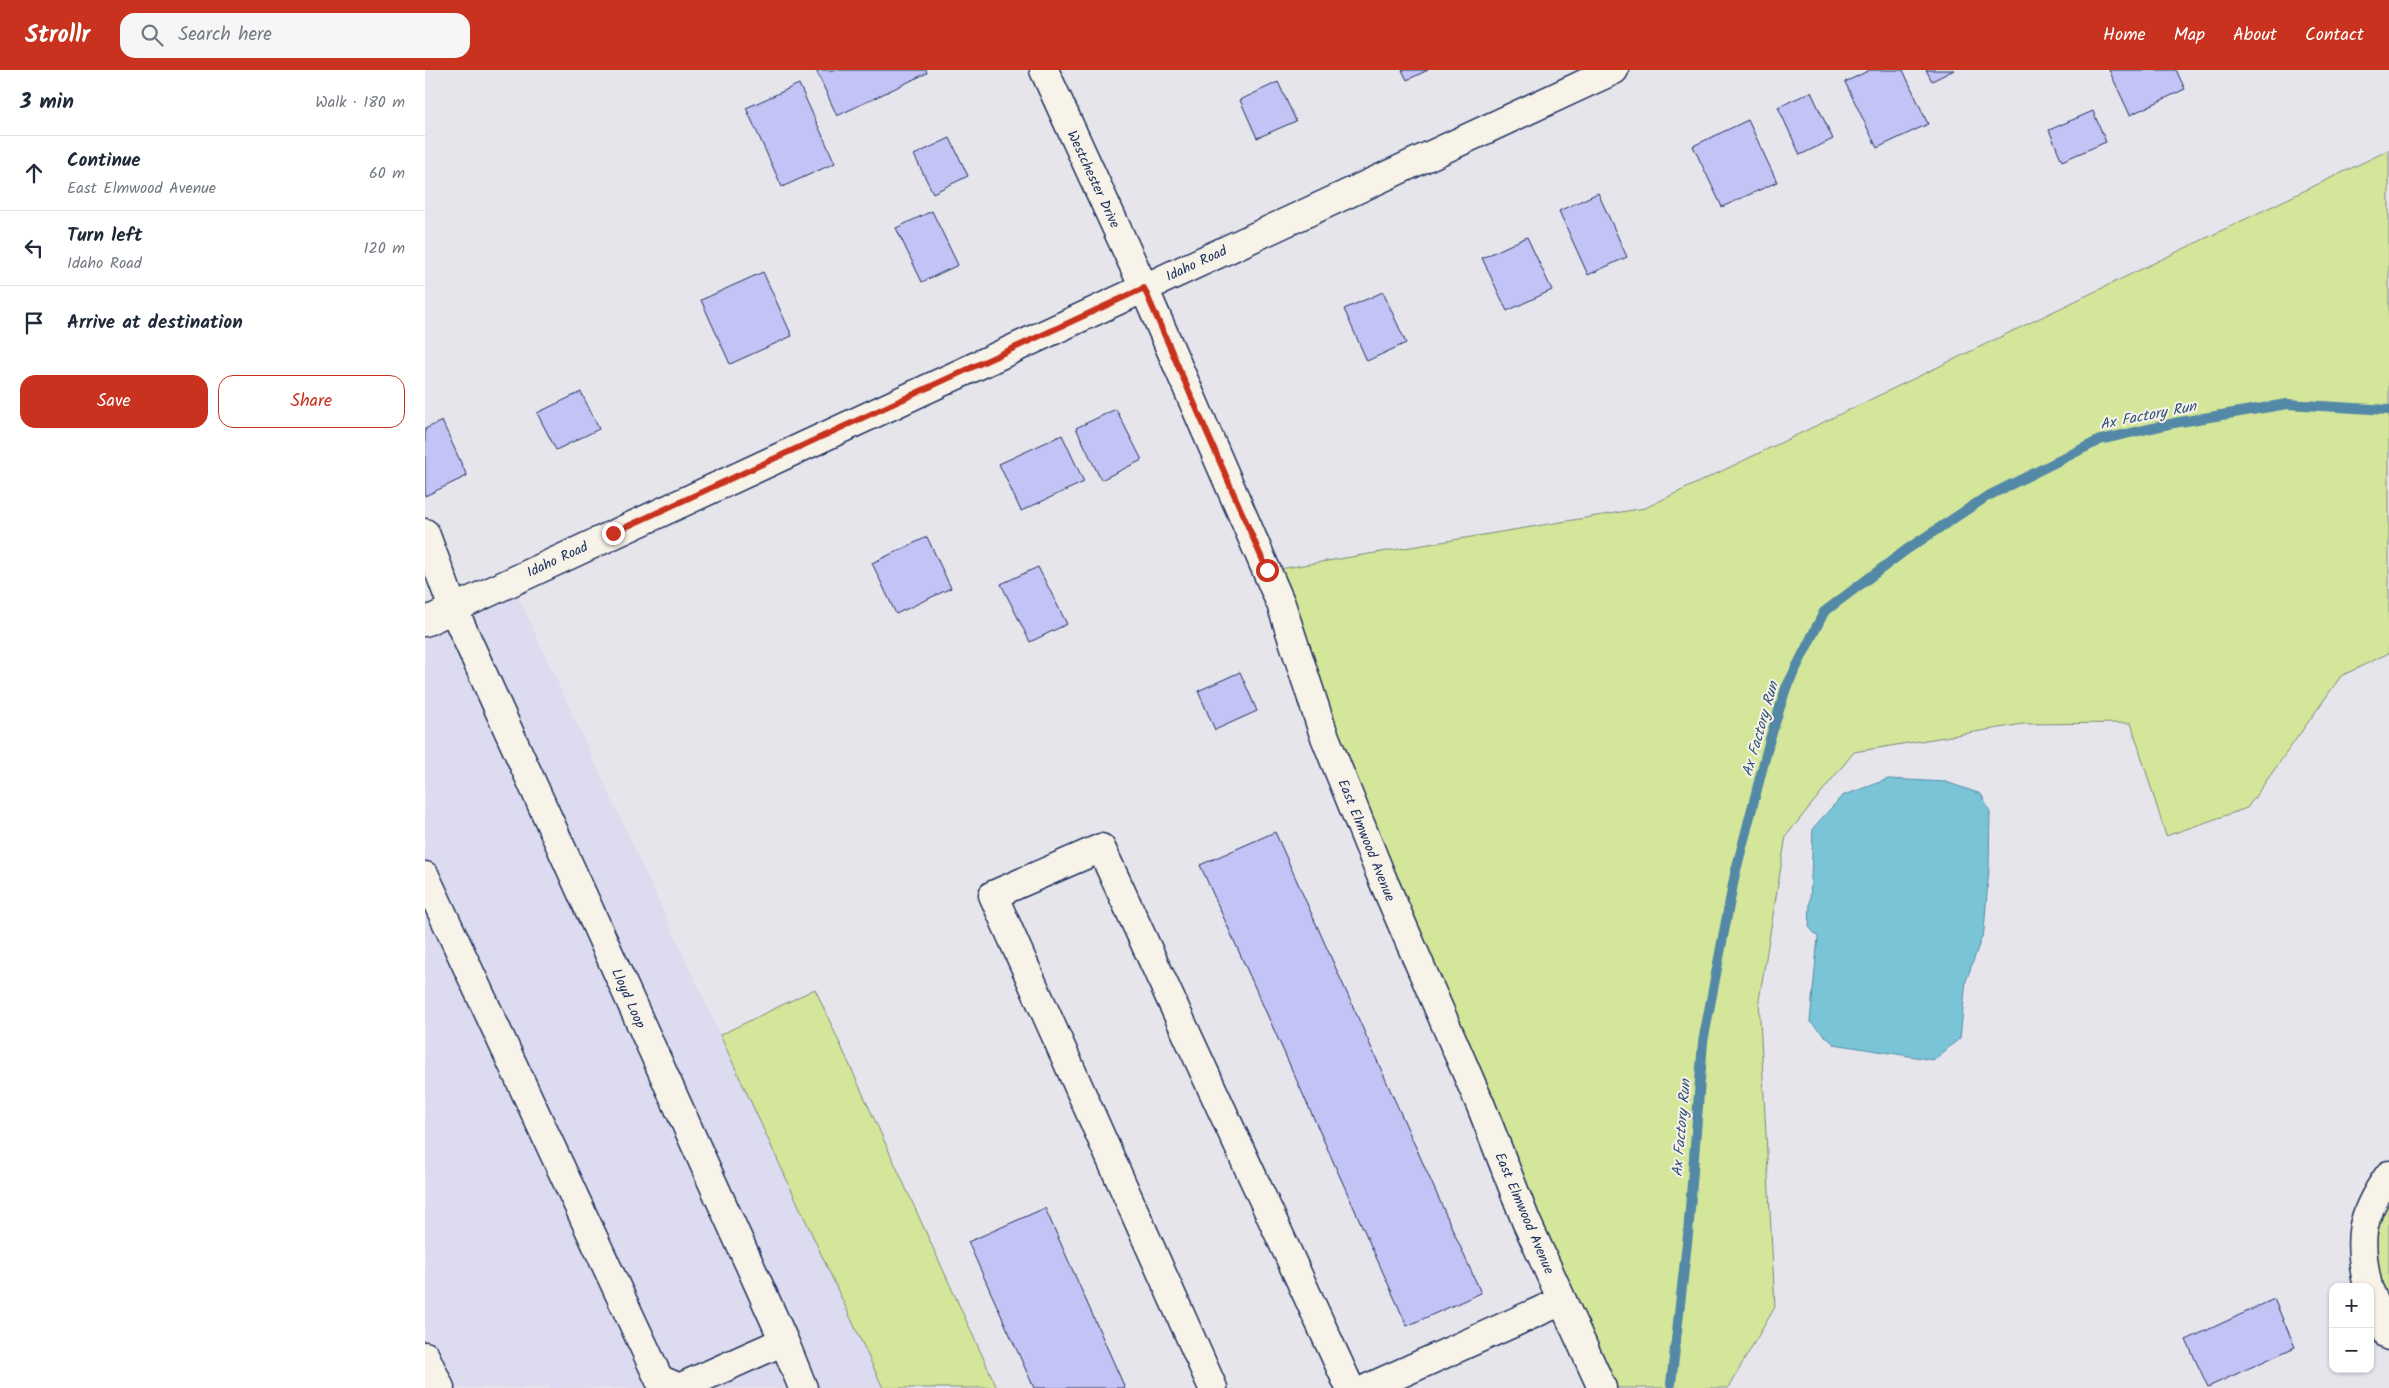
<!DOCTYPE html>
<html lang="en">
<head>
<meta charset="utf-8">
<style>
	:root { --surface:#fff; --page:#f6f6f7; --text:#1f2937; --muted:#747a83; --line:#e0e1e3; --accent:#c8321e }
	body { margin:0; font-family:Kalam,sans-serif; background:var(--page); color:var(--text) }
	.controls { position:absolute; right:15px; bottom:15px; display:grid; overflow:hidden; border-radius:10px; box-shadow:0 1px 4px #0004 }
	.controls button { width:45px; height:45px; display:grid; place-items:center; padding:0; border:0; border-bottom:1px solid var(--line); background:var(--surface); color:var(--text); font:25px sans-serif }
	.stop { position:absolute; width:15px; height:15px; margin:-11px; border:4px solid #c8321e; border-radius:50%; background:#fff }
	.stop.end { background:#c8321e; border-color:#fff; box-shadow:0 1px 5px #0008 }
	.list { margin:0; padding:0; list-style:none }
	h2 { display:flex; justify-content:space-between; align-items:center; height:65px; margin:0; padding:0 20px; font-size:21px }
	h2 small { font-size:16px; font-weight:400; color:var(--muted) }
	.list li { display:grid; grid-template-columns:32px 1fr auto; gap:15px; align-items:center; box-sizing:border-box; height:75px; padding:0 20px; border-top:1px solid var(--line) }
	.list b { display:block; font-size:19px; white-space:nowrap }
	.list p { margin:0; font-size:16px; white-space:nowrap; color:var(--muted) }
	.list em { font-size:16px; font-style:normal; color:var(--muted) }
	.actions { display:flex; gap:10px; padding:15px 20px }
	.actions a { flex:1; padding:11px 0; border:1px solid var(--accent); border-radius:15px; text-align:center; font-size:18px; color:var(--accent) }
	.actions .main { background:var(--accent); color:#fff }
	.icon { flex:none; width:28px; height:28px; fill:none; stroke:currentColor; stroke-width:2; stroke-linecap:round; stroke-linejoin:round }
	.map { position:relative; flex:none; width:1964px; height:1318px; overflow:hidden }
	header { display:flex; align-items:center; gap:30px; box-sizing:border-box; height:70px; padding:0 25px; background:var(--accent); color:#fff }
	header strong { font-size:24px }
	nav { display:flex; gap:28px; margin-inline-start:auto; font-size:18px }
	.search { width:350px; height:45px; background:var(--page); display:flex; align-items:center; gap:12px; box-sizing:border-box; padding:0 18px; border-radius:15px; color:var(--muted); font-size:19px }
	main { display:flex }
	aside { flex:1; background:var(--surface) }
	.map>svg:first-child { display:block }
	.built { fill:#dcdbef }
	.green { fill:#d4e699; stroke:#788a7c }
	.water { fill:#79c5d7; stroke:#5389a7 }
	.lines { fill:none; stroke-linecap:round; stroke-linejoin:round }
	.stream { stroke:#5389a7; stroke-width:10 }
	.building { fill:#c3c3f5; stroke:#1b2f5e }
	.minor-casing { stroke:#1b2f5e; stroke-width:31 }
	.minor { stroke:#f7f3e8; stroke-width:28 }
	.route { stroke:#c8321e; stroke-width:6 }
	.labels { text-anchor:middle; stroke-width:4; stroke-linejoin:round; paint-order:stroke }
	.street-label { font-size:14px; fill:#1b2f5e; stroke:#f7f3e8 }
	.water-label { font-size:15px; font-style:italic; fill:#32547c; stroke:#f7f3e8 }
</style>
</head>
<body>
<header>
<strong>Strollr</strong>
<div class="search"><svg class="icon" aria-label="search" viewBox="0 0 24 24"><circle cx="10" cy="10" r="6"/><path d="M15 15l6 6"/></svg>Search here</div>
<nav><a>Home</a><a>Map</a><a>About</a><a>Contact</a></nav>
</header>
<main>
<aside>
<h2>3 min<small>Walk · 180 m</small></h2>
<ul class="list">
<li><svg class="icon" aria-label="ahead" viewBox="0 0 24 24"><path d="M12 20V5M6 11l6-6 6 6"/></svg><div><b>Continue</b><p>East Elmwood Avenue</p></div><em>60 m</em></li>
<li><svg class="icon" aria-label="left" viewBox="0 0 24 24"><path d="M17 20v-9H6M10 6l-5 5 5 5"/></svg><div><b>Turn left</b><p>Idaho Road</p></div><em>120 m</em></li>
<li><svg class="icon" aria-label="arrive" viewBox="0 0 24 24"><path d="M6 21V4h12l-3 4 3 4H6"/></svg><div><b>Arrive at destination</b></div></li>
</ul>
<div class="actions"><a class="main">Save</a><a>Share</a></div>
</aside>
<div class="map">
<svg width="1964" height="1318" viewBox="0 0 1964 1318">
	<rect width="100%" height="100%" fill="#e7e5ec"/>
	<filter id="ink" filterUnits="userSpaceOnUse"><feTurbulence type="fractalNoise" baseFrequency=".02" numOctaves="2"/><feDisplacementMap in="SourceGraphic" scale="10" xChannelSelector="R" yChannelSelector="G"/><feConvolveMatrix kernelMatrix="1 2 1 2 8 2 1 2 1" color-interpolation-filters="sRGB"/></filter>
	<g filter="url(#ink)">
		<path class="built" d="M86,511l372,807h-458v-766z"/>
		<path class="green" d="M1964,80v503l-48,23 -94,132 -81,28 -35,-113 -108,1 -169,28 -68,84 -27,164 16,307 -47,81h-126l-335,-817 378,-63z
			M390,919l182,399h-114l-163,-353z
			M1964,1105v161l-27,-77z"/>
		<path class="water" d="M1463,709l58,3 35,12 9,18 -1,56 -5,63 -18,50 -6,57 -26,22 -100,-16 -24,-22 8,-85 -9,-10 4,-99 29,-32z"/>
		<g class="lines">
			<path class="stream" d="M1246,1314l17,-150 15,-192 32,-168 35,-135 16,-51 38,-76 82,-62 80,-53 114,-57 74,-17 113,-19 102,6"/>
		</g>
		<path class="building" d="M391,0h110l1,3 -90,43z
			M977,0h26l-21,10z
			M1445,0h33l25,54 -51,24 -32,-66z
			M1501,0h28l-22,11z
			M1684,0h67l9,19 -55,26z
			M853,12l18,39 -39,17 -17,-38z
			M374,14l36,79 -53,24 -36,-79z
			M1386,22l22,47 -33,16 -22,-48z
			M1668,41l13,31 -44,19 -13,-31z
			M1323,50l29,62 -55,25 -29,-61z
			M525,68l18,38 -35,17 -19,-38z
			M1173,123l29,64 -39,18 -29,-64z
			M507,141l26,54 -36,17 -26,-54z
			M1102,167l25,53 -45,21 -25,-53z
			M338,202l29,64 -62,28 -29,-64z
			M958,222l23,51 -39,18 -23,-52z
			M156,322l18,37 -43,21 -19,-37z
			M691,339l26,51 -41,20 -25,-52z
			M17,351l25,55 -42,20v-67z
			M637,365l22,47 -63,29 -22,-47z
			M502,467l24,51 -55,26 -24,-51z
			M613,497l29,57 -37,18 -29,-58z
			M815,602l17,39 -42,19 -17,-39z
			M850,762l206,461 -74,33 -207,-461z
			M620,1138l80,180h-91l-66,-146z
			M1849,1229l21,48 -87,40 -22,-47z"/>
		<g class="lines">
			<defs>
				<path id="minor" d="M619,0l100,218 137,316 42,128 59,146 99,228 45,115 76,167
					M0,463l28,75 331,733 19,47
					M0,552l1189,-552
					M0,806l234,503 20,9 105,-47
					M1943,1217c-11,-49 -8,-71 21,-112
					M1945,1222l19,44
					M0,1286l15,32
					M788,1318l-220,-493 108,-47 249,540
					M943,1318l194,-87"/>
			</defs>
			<use href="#minor" class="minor-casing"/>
			<use href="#minor" class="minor"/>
		</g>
	</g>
	<g class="lines" filter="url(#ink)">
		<path class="route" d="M188,463l531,-245 123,282"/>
	</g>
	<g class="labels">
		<g class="street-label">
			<text transform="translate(669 109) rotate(65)" y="5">Westchester Drive</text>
			<text transform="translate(771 193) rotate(-25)" y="5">Idaho Road</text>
			<text transform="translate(132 489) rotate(-25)" y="5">Idaho Road</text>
			<text transform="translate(942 770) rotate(68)" y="5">East Elmwood Avenue</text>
			<text transform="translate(204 928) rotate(66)" y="5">Lloyd Loop</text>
			<text transform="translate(1100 1143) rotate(67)" y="5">East Elmwood Avenue</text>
		</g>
		<g class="water-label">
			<text transform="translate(1723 345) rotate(-11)" y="5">Ax Factory Run</text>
			<text transform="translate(1335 659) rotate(-74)" y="5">Ax Factory Run</text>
			<text transform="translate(1256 1058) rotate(-85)" y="5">Ax Factory Run</text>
		</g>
	</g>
</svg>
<div class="controls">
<button>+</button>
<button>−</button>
</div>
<div class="stop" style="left:842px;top:500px"></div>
<div class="stop end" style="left:188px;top:463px"></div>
</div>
</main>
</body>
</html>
